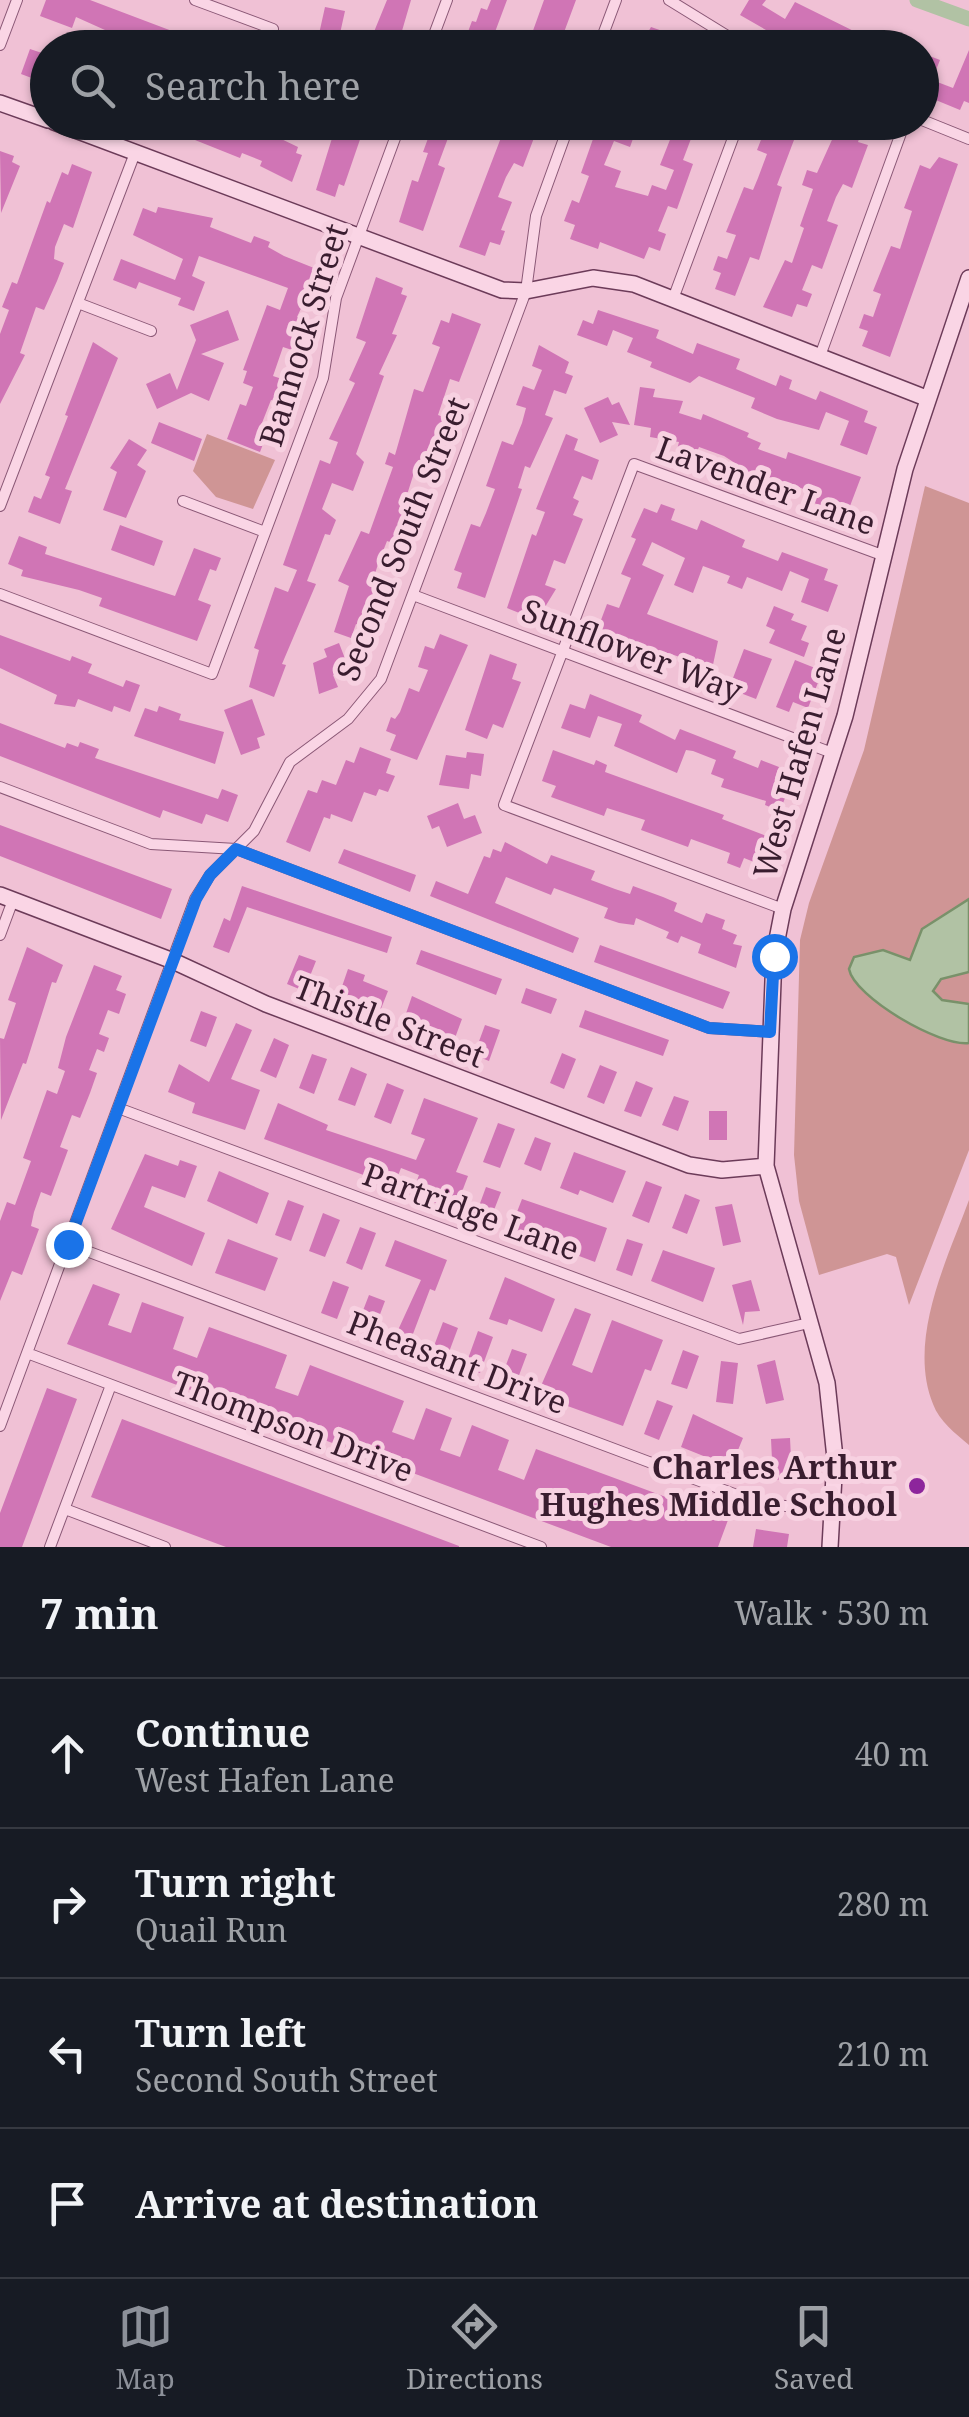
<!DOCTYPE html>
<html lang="en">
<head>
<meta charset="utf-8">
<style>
	:root { --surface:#171b24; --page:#20242c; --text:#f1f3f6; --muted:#9ea1a6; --line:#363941; --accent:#8c9099 }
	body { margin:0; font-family:"Noto Serif",serif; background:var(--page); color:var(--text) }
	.stop { position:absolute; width:30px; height:30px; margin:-22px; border:8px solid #1a73e8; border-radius:50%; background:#fff }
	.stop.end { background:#1a73e8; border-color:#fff; box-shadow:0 2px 10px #0008 }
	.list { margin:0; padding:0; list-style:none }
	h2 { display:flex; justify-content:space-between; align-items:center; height:130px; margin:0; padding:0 40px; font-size:42px }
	h2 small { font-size:32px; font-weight:400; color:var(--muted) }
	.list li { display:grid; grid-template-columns:65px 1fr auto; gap:30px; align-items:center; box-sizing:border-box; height:150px; padding:0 40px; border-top:2px solid var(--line) }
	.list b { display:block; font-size:38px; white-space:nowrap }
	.list p { margin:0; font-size:32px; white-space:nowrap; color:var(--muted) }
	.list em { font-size:32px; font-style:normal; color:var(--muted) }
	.icon { flex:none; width:55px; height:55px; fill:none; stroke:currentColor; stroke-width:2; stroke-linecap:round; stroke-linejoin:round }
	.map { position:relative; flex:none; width:969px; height:1547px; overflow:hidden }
	.search { position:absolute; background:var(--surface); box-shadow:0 2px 8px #0004; left:30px; right:30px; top:30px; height:110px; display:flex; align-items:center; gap:25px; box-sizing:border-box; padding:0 35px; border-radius:55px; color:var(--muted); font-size:38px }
	.sheet { height:730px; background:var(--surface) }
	nav { display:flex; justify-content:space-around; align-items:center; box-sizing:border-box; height:140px; border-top:2px solid var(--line); background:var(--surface); font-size:28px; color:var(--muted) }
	nav a { display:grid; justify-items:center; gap:5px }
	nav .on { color:var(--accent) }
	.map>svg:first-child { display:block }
	.green { fill:#cf9595 }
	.water { fill:#b1c2a4; stroke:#79916a; stroke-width:2.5 }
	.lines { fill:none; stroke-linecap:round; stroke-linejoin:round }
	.canal { stroke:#b1c2a4; stroke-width:15 }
	.building { fill:#d075b5 }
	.street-casing { stroke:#8a5876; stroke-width:12 }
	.secondary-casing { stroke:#6c3b59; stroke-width:18 }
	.street { stroke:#fad5e5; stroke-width:10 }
	.secondary { stroke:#fad5e5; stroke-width:15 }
	.route { stroke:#1a73e8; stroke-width:12 }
	.poi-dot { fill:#8d259c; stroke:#f7d1e1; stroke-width:4 }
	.labels { text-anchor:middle; stroke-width:10; stroke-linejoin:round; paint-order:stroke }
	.street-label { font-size:32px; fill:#391d2f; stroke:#f7d1e1 }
	.poi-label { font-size:32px; font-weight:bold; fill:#391d2f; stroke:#f7d1e1; text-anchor:end }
</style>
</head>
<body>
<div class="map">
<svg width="969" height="1547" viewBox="0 0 969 1547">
	<rect width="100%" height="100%" fill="#f0c1d5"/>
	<path class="green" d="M207,434l68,26 -22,49 -37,-12 -23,-26z
		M925,486l44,17v647l-60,155 -13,-48 -9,-3 -68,21 -20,-74 -5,-46 6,-215 9,-37 55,-153z
		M969,1200v245c-13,-11 -30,-24 -36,-41 -26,-64 14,-144 36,-204z"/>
	<path class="water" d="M969,899v73l-28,7 -8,12 9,9 27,4v39c-29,4 -115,-46 -120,-74l5,-12 29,-7 27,10 12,-31z"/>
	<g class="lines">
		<path class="canal" d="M917,0l52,19"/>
	</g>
	<path class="building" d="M46,0h44l127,48h-57l-13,-5 -2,5 -69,-31 -4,11 -32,-12z
		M387,0h24l-14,48 -28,-4z
		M491,0h16l-18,48h-27l10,-27 4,1 5,-14 6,2z
		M544,0h32l-13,35 9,3 -4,10 -38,-9z
		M749,0h17l-4,5 23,14 10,-17 93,46h-62l2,-7 -18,-7 -4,7 -13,-8 -6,9 -47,-27z
		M325,7l20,4 -8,36 -20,-4z
		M651,27l26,9 -4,12h-34z
		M30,49l18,6 -3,28 -24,-9z
		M969,50v53l-5,-2 -4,9 -34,-14 -4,10v-53l18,7 -8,20 21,8z
		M150,122h58l30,9 2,-6 8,3 2,-4 48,23 -2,6 6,2 -10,27 -32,-16 2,-5 -20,-8 -2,5z
		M337,122h29l-22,64 -5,-2 -4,13 -19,-7z
		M434,122h20l-16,43 7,3 -22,63 -24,-9 13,-42 6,2 10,-29 -5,-1z
		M507,122h33l-17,45 -9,-4 -8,14 -8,20 14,5 -11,28 4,1 -5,14 -10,-3 -5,14 -26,-9z
		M599,122h40l-9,25 -16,-6 -10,24 17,6 -6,16 33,9 4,-11 14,5 8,-20 -14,-5 17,-43h27l-6,16 -6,-2 -9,24 10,4 -16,45 -9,-3 -10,25 8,3 -6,17 -11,-4 -5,12 -44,-17 -2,7 -28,-10 5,-14 -11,-4 8,-21 7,3 10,-27 -8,-3z
		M768,122h44l-5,14 -10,-4 -20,53 5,2 -23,73 -9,-3 -15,39 -20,-7 6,-16 -8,-3 5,-14 9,3 9,-24 -10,-3 18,-45 9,3 5,-12 9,-24 -10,-4z
		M840,122l23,6 -5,14 10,3 -16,43 -9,-4 -7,13 -9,24 11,4 -16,44 -10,-4 -10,25 10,4 -5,13 -10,-3 -5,13 -29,-10 22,-47 7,3 12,-35 -4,-2 13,-37 -11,-4 5,-15 10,3z
		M0,151l14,5 -2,6 8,4 -19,47z
		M939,157l19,7 -68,193 -28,-11 6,-15 -9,-3 5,-14 9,3 8,-23 -8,-3 18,-45 9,3 12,-38 -8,-3 16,-43 10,4z
		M72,164l20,8 -19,56 -9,-4 -9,23 -1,12 10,4 -7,18 -13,29 -8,-3 -16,46 5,2 -25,49v-70l9,-24 -7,-3 10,-25 5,2 30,-83 3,2 12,-31 6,3z
		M158,207l55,11 -3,9 41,16 3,-7 16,6 -2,5 16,9 35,14 -22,47 6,2 -11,31 -9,-3 -10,29 15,5 -8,22 -9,-3 -11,28 8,3 -8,21 -33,-13 13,-35 6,2 7,-19 -10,-4 4,-12 -4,-1 24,-65 13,5 8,-22 -89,-32 -7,20 13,6 -11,29 -16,-6 3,-7 -42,-16 -3,7 -23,-9 8,-21 54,21 8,-21 -50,-24 10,-27 13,5z
		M376,277l27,11 -2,6 6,2 -15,38 5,1 -18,39 5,2 -28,78 8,8 -11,29 -21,-8 -10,26 14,11 -6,15 -5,-1 -18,47 9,3 -34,80 4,1 -12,32 -25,-10 10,-37 -5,-2 21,-61 13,5 9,-22 -14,-5 37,-105 10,4 8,-22 -9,-3 26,-56 -6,-3 17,-38 -10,-4z
		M228,310l11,30 -38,14 23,9 -15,38 -18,-8 -34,16 -11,-25 24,-11 7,17 19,-50 -6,-15z
		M598,310l61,20 -3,8 37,16 4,-11 43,16 -4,10 40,17 4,-11 12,5 -3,9 27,11 4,-9 48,20 -4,11 13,5 -10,28 -27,-10 9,-24 -23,-9 -7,18 -42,-11 -26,-11 4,-10 -56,-22 -9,7 -40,-16 2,-5 -25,-10 6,-14 -20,-8 -6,16 -30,-11 6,-15 10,4z
		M452,313l29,11 -22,58 -9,-3 -12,36 8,3 -18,46 -10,-4 -12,38 9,3 -17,44 -11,-4 -9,23 -4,13 10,4 -17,47 -11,-4 -5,14 -17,-6 15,-46 -11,-5 23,-50 8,3 24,-67 -8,-3 4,-12 6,3 19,-66 9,3 17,-45 -8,-3 9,-24 8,3z
		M93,342l25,16 -53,131 7,2 -12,33 -32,-12 6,-16 7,3 9,-22 -5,-2 23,-59 -3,-1z
		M539,345l30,17 -4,11 8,3 -7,18 -12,-4 -9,25 8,3 -23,50 -5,-2 -7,22 4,1 -37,109 -28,-10 5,-15 -8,-3 17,-46 9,3 6,-14 9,-24 -9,-3 16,-45 11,4 9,-22 4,-15 -10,-3 7,-19 11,4 8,-20 -10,-4z
		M640,387l15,2 -2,8 30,4 -4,12 22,7 2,-6 46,19 -2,4 14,6 -3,6 28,10 2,-7 73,25 -11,29 -13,-5 -4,9 -19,-7 3,-9 -24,-9 -4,10 -55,-21 4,-9 -14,-9 -25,-9 -4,10 -18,-7 2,-8 -29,-5 1,-9 -17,-3z
		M608,397l4,8 7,-3 11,23 -18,-3 6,13 -18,8 -16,-35z
		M159,422l43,17 -8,22 -43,-18z
		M566,434l12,5 -4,11 25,10 -7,20 -10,-4 -9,22 6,3 -6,14 10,4 -18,45 -11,-4 -9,25 11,4 -19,31 -30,-12 25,-74 4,2 9,-24 -9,-3z
		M129,439l18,11 -10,15 9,6 -20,47 -23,-8 14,-38 -7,-4z
		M661,504l14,5 -4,11 26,10 4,-10 44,20 -3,7 36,14 4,-9 46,17 -4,11 14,5 -10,27 -27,-10 8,-23 -19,-8 -8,20 -35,-14 -5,12 -15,-6 3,-7 -27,-10 -10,27 -19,-8 11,-27 -33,-16 -10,23 22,10 -17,39 71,27 -8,38 -19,-7 3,-10 -23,-8 -16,-4 -4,11 -42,-18 3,-10 -14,-5 9,-24 12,4 12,-30 -10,-4 15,-35 -5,-2 13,-29 13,5z
		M120,525l43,16 -9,25 -43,-16z
		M19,536l28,11 -2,7 130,42 19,-48 27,10 -5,13 -6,-2 -12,31 13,5 -14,36 -98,-35 3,-8 -23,-8 -58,-14 2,-6 -15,-6z
		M774,606l20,8 -3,6 16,6 -6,14 8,3 -5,14 -35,-14 6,-13 -9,-4z
		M440,634l28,11 -51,115 -27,-10 6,-15 -10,-4 5,-14 4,2 5,-7 9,-24 10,4 9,-22 -10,-3 7,-21 9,3z
		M0,635l70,26 2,-5 20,8 -4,9 35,14 3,-7 14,5 -10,27 -16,-6 -2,6 -34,-13 -3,8 -21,-3 3,-9 -57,-27z
		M339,643l10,26 -16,6 5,12 -19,7 -6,-31 14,-6 -3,-8z
		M744,649l28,10 -16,40 -13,-5 4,-11 -14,-5z
		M490,654l27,10 -5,15 9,3 -18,46 -10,-4 -6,15 -22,-9z
		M795,660l20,8 -4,9 8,3 -11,28 -15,-6 -4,10 -13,-5z
		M590,694l52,21 -3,7 36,18 5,-11 56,22 -3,7 25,10 3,-8 18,7 -4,11 15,7 -10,26 -15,-6 1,-4 -45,-14 3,-8 -13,-5 5,-14 -23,-9 -7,-1 -9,23 -63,-27 8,-22 -24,-8 -8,22 -29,-10 9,-24 15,5z
		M252,699l13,36 -8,3 3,10 -19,7 -17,-45z
		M159,706l22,8 -2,6 45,12 -9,32 -81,-28 11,-28 12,4z
		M0,723l65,25 2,-5 11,4 2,-5 19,7 -4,9 123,41 4,-10 16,6 -10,27 -22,-8 -4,10 -39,-14 -3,8 -160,-62z
		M360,747l31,12 -5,14 9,3 -7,16 -9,-3 -3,7 -12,-4 -12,30 -21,-8 -1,5 -6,-2 -14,35 -24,-10 22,-52 9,3 5,-13 14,5 10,-25 8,3z
		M553,750l41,15 2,-5 11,5 -2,7 119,43 -2,4 47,18 -10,27 -15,-6 -4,10 -13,-5 3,-10 -39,-14 -3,8 -47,-17 4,-10 -38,-12 -3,8 -53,-19 5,-11 -14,-5z
		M467,752l17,2 -3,22 -10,-2 -2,15 -30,-4 7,-30 20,3z
		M458,803l6,16 11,-4 7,18 -35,14 -8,-21 -7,3 -5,-13z
		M0,825l172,64 -11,30 -161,-63z
		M505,842l42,22 4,-9 44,16 -4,9 24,9 15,5 3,-8 30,11 14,6 -3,8 28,12 4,-10 19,7 -3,9 15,6 -4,9 9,2 -6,22 -38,-15 3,-9 -20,-8 -3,7 -12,-5 3,-6 -33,-14 -2,7 -15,-2 -15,-5 4,-10 -54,-20 -3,7 -45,-18 -11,26 84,35 -6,15 -143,-57 6,-15 32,13 16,-38 6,2 3,-9 8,3z
		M344,849l72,26 -6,17 -72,-29z
		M242,886l150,51 -5,16 -140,-46 -18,46 -16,-6 11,-29 6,3z
		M600,945l130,47 -7,17 -129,-47z
		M27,947l36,18 -7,18 -4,-1 -26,82 -3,-1 -22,57 -1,-82 4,1 12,-36 -8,-3z
		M421,950l81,29 -6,16 -80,-31z
		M299,955l17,6 -12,30 -17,-7z
		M94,965l28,11 -6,14 10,4 -7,20 -11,-4 -9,24 10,4 -5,14 -7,-3 -8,21 8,3 -7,20 -10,25 -8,-3 -12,32 8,3 -17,46 -10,-4 -7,20 -3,14 8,3 -17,46 -10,-4 -12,30v-80l7,-19 8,3 16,-44 -8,-3 24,-68 10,4 8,-23 -7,-3 8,-31z
		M348,969l17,6 -2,6 25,10 -11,28 -41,-15z
		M526,988l31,11 -6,15 -30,-11z
		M412,996l50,23 -10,27 -51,-18z
		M585,1010l84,30 -6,16 -84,-29z
		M201,1011l16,6 -11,30 -16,-6z
		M236,1023l16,7 -21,49 29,11 -15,40 -53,-17 3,-10 -27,-11 11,-28 30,18z
		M485,1025l15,5 -11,31 -15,-6z
		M274,1038l15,7 -13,33 -16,-7z
		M562,1053l14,6 -12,30 -14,-6z
		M312,1054l15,5 -13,35 -15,-6z
		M600,1065l17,7 -13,32 -17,-7z
		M351,1067l16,7 -12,32 -17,-6z
		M636,1081l17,7 -12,29 -17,-6z
		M387,1083l17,7 -13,34 -17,-7z
		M674,1096l15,5 -11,30 -16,-6z
		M424,1098l54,20 -22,54 12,4 -13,34 -43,-16 7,-19 -18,-7 -7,18 -130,-47 14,-36 50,22 -2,5 90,30 9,-21 -14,-5z
		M709,1111h18v29h-18z
		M498,1123l17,6 -15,39 -17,-6z
		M535,1137l16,6 -10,28 -17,-7z
		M574,1152l52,19 -13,32 -33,-13 -2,5 -18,-7z
		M145,1154l33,12 2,-6 17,6 -12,32 -33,-12 -8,21 61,26 -13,33 -81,-37z
		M219,1171l50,22 -12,31 -50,-23z
		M646,1181l16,6 -13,36 -17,-7z
		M486,1187l15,5 -12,31 -14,-6z
		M685,1194l15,6 -13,34 -15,-6z
		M522,1199l85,29 -12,34 -85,-32z
		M288,1200l16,6 -13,35 -16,-6z
		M732,1204l9,38 -18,4 -8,-39z
		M323,1213l17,7 -15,37 -16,-6z
		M360,1227l16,6 -14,37 -16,-7z
		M228,1239l50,19 -13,33 -50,-18z
		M627,1239l16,5 -11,32 -16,-6z
		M395,1240l52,20 -12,31 -5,-2 -22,58 -15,-6 28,-61 -36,-14z
		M663,1250l52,18 -12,34 -52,-21z
		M505,1277l50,22 -13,33 -33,-13 -2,6 -18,-6z
		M751,1280l9,31 -15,1 -2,13 -11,-40z
		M333,1281l16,6 -12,32 -16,-6z
		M93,1284l27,10 -12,31 23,8 11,-31 42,15 -11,32 24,9 12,-31 48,17 30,11 -12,33 23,8 12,-31 94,36 -12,31 22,8 12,-32 26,10 -12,32 20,7 12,-32 37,15 -11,30 26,10 12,-31 192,71 -10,27h-107l-544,-203z
		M369,1295l16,6 -12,32 -16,-7z
		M575,1308l16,6 -19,51 20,8 20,-53 51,20 -12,31 -6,-2 -22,57 -86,-31z
		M443,1322l15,6 -12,32 -15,-6z
		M478,1331l15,6 -13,36 -15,-6z
		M512,1349l15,5 -12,32 -15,-5z
		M683,1350l16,6 -12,33 -16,-5z
		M775,1360l9,40 -18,4 -9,-39z
		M721,1361l17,2 -5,41 -17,-2z
		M47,1388l30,11 -55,148h-22v-34z
		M657,1400l16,6 -14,34 -15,-6z
		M693,1414l50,24 -12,29 -50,-20z
		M122,1419l337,127v1h-233l-135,-50z
		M790,1438l2,41 -19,1 -2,-41z
		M756,1529l33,5 -2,13h-34z"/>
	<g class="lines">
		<defs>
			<path id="street" d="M195,0l78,29
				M669,0l78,48
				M0,45l17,-45
				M429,48l18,-48
				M598,48l18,-48
				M922,120l47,19
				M673,299l66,-177
				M78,303l73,28
				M820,356l85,-234
				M183,501l82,31
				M0,506l135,-353
				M0,594l212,80 111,-296 13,-80 65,-176
				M413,595l422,159
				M0,787l151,57 85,5 473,179 61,4
				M783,909l-279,-104 130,-341 248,91
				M0,935l13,-35
				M118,1108l621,231 70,-16
				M68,1244l693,260 72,6
				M27,1353l514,194
				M0,1426l195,-527 15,-24 44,-44 36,-69 58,-43 33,-40 145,-388 10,-75 34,-94
				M65,1509l100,38
				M50,1547l61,-162"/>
			<path id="secondary" d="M0,103l48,17
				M54,122l448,168 24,1 67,-13 41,6 292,114
				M0,895l173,66 93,43 423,161 33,5 44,-4
				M830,1547l5,-89 -8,-75 -61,-217 8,-211 9,-46 62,-193 60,-247 64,-191"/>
		</defs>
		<use href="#street" class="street-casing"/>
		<use href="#secondary" class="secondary-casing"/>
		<use href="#street" class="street"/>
		<use href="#secondary" class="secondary"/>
	</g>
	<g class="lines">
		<path class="route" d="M68,1244l128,-345 14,-24 26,-26 473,179 61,4 4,-76"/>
	</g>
	<circle class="poi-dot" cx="917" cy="1486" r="10"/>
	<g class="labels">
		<g class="street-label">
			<text transform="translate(304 335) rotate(-73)" y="11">Bannock Street</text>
			<text transform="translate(766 486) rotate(20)" y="11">Lavender Lane</text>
			<text transform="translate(403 539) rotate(-68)" y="11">Second South Street</text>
			<text transform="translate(632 651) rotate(21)" y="11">Sunflower Way</text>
			<text transform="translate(800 753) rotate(-74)" y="11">West Hafen Lane</text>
			<text transform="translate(389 1022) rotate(21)" y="11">Thistle Street</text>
			<text transform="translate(471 1212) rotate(20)" y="11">Partridge Lane</text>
			<text transform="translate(457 1363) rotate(21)" y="11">Pheasant Drive</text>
			<text transform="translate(293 1427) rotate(21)" y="11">Thompson Drive</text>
		</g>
		<g class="poi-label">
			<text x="897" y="1479">Charles Arthur<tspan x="897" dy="37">Hughes Middle School</tspan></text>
		</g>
	</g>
</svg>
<div class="stop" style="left:774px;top:956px"></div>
<div class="stop end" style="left:68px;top:1244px"></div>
<div class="search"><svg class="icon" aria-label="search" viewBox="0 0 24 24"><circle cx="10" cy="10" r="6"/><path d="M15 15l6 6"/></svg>Search here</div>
</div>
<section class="sheet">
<h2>7 min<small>Walk · 530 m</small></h2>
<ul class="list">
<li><svg class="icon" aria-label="ahead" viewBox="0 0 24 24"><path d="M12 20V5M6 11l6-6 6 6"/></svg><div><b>Continue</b><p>West Hafen Lane</p></div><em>40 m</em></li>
<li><svg class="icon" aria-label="right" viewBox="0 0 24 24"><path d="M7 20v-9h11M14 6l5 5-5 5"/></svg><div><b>Turn right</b><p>Quail Run</p></div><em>280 m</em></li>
<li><svg class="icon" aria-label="left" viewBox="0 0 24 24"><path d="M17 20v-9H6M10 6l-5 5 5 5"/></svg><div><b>Turn left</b><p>Second South Street</p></div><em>210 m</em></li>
<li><svg class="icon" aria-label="arrive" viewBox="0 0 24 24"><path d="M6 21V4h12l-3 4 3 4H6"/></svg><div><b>Arrive at destination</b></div></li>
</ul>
</section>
<nav>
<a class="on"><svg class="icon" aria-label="map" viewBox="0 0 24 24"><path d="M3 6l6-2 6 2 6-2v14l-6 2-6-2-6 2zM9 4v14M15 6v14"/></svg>Map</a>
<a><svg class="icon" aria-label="directions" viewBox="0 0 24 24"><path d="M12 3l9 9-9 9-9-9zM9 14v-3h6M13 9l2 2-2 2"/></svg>Directions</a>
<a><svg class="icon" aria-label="saved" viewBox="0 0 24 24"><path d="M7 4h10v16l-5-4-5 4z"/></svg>Saved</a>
</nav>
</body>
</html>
